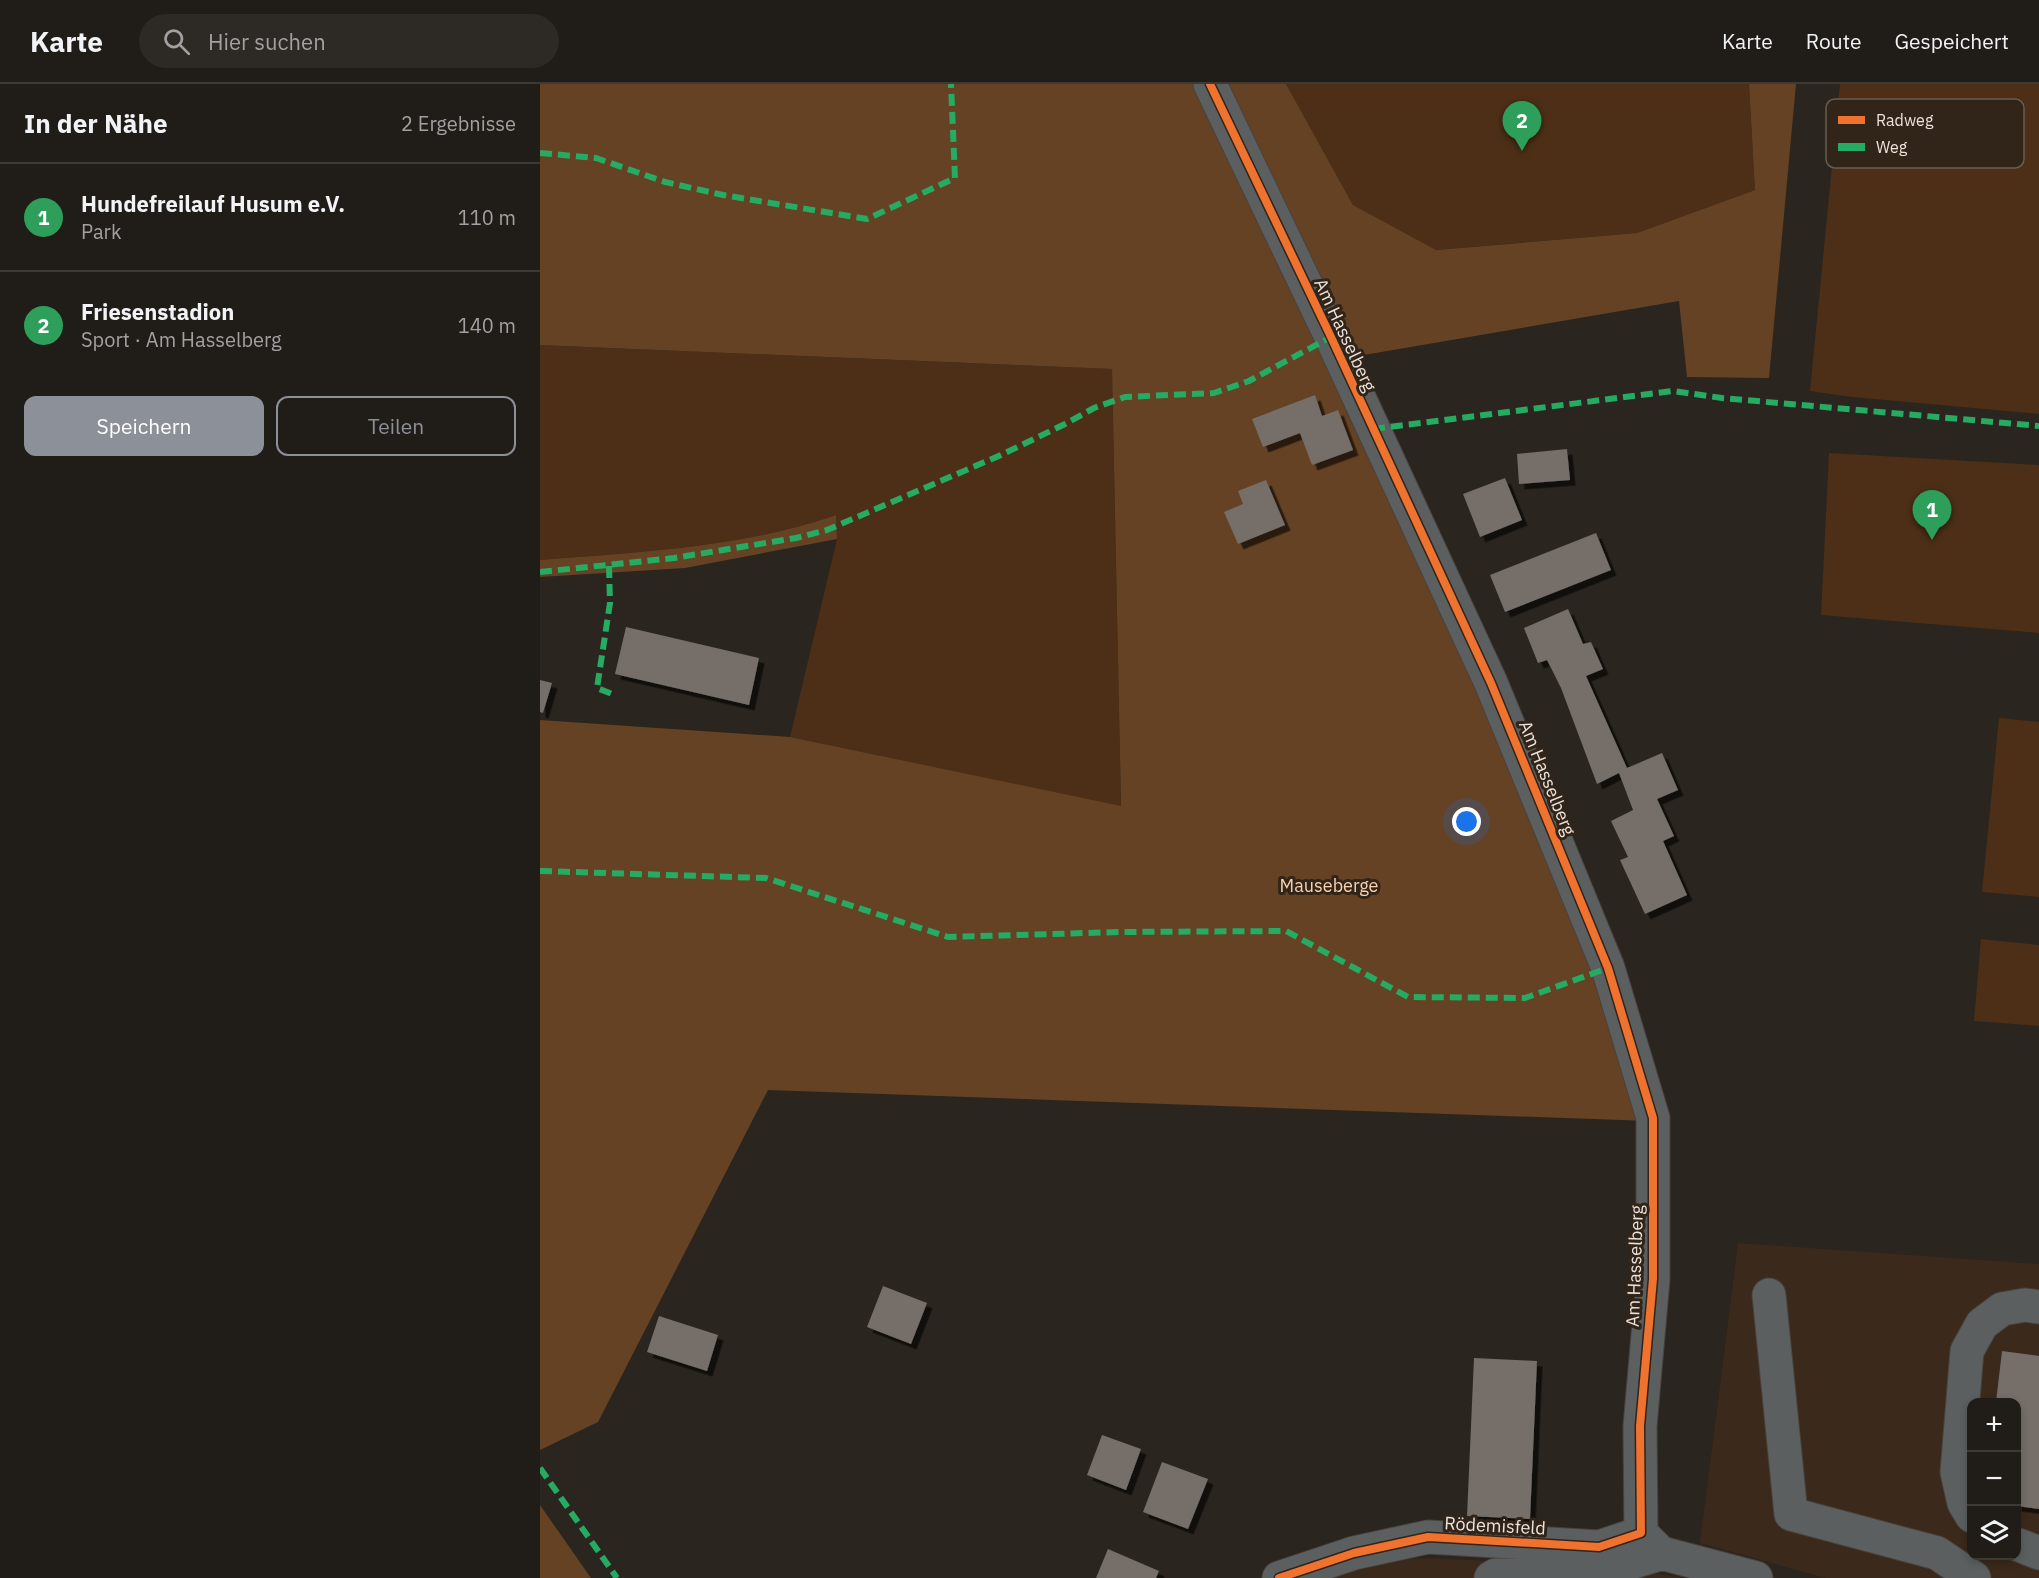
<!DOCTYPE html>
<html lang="de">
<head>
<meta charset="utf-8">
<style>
	:root { --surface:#201c17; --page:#2d2924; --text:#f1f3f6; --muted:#a2a1a1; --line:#3d3a36; --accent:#8c9099 }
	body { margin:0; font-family:"IBM Plex Sans",sans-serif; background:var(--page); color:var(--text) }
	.controls { position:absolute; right:18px; bottom:18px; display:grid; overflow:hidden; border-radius:12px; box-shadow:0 3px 9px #0003 }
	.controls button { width:54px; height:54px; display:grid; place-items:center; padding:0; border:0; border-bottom:2px solid var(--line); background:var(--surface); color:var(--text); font:30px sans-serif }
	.you { position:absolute; left:927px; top:738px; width:21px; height:21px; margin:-15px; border:4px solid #fff; border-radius:50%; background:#1a73e8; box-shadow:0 0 0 9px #1a73e833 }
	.badge { display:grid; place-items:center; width:39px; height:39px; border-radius:50%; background:var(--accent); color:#fff; font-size:20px; font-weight:700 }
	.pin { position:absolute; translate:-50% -50px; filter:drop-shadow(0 2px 3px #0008) }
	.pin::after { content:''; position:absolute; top:32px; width:21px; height:18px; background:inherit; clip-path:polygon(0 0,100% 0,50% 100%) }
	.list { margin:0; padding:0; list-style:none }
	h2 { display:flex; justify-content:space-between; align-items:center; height:78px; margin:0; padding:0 24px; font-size:26px }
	h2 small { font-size:20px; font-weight:400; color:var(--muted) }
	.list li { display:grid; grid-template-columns:39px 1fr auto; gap:18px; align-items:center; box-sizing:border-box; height:108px; padding:0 24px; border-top:2px solid var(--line) }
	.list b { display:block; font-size:22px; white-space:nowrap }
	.list p { margin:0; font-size:20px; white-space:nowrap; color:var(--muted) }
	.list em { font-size:20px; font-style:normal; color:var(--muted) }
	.actions { display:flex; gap:12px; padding:18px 24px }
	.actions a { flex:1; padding:14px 0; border:2px solid var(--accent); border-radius:12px; text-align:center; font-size:21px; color:var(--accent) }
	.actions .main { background:var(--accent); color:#fff }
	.icon { flex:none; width:33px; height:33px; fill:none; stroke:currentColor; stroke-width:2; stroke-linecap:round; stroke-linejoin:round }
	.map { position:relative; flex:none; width:1499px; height:1494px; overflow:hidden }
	header { display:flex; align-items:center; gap:36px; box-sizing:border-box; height:84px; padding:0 30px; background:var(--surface); border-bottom:2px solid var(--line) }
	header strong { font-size:28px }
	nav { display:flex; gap:33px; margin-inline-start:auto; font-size:21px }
	.search { width:420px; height:54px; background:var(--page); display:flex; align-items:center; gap:15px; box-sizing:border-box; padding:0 21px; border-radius:33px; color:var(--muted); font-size:22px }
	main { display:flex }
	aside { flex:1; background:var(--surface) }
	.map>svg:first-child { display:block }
	.built { fill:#3b291b; fill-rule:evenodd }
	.green { fill:#4c2f16 }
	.forest { fill:#654223 }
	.building { fill:#746e69; filter:url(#shadow) }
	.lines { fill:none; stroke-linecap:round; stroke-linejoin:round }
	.minor-casing { stroke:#49433e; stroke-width:35 }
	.minor { stroke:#5c5f5f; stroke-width:33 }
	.quiet { stroke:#26ab63; stroke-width:6; stroke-dasharray:12 6; stroke-linecap:butt }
	.cycleway-casing { stroke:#312419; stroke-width:11 }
	.cycleway { stroke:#ef722f; stroke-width:8 }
	.labels { text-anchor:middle; stroke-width:6; stroke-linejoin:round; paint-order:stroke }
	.street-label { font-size:18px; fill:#ebe2db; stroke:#312419 }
	.park-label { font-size:18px; fill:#f8d0b0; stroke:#312419 }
	.key { fill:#312419; stroke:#695d53; stroke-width:1.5 }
	.key-label { font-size:16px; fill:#ebe2db }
</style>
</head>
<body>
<header>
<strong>Karte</strong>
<div class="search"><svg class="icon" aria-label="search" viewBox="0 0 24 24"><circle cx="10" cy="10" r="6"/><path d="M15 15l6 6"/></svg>Hier suchen</div>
<nav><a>Karte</a><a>Route</a><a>Gespeichert</a></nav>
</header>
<main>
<aside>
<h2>In der Nähe<small>2 Ergebnisse</small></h2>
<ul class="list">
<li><span class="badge" style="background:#2e9e5b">1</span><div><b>Hundefreilauf Husum e.V.</b><p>Park</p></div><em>110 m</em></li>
<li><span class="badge" style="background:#2e9e5b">2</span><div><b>Friesenstadion</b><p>Sport · Am Hasselberg</p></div><em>140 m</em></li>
</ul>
<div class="actions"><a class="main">Speichern</a><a>Teilen</a></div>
</aside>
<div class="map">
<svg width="1499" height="1494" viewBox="0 0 1499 1494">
	<defs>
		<filter id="shadow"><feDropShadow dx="5.5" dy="5.5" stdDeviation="0" flood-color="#0009"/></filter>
	</defs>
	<rect width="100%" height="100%" fill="#2b251f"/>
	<path class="built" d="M1198,1159l301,21v314h-213l-126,-35zM1432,1318h44v154h-44z
		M889,1474l172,9 87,11h-389l56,-18z"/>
	<path class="green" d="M746,0h463l6,106 -118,43 -202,17 -82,-45z
		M1300,0h199v330l-187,-17 -42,-6z
		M0,261l572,24 9,438 -331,-70 47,-198 -1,-24c-94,33 -197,37 -296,45z
		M1289,369l210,12v168l-218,-18z
		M1459,634l40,4v175l-57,-5z
		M1441,855l58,6v81l-65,-5z"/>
	<path class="forest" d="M0,0h664l283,601 162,436 -881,-31 -170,332 -58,28v-730l250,17 331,69 -9,-437 -572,-24z
		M686,0h60l67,121 83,45 201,-17 118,-43 -6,-106h47l-27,294 -82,-1 -8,-76 -321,55z
		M296,431l1,24 -152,29 -145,9v-17c99,-8 202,-12 296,-45z
		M0,1421l51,73h-51z"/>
	<path class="building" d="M775,311l7,21 16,-6 15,40 -41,15 -12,-32 -37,14 -11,-28z
		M1027,365l3,31 -51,4 -2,-30z
		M965,394l17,42 -42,17 -17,-43z
		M726,396l19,45 -47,19 -14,-32 19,-8 -5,-13z
		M1056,449l15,37 -106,42 -15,-37z
		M1028,525l15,35 8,-2 12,27 -17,7 41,92 35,-15 16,37 -21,9 17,37 -11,5 24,54 -42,19 -25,-54 8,-3 -17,-36 22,-11 -14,-37 -22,11 -36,-96 -14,-28 -9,3 -14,-35z
		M86,543l133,31 -10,47 -134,-31z
		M0,596l12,3 -9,30 -3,-1z
		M343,1202l44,17 -16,41 -44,-17z
		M119,1232l59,19 -11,36 -60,-19z
		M1462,1267l37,5v153l-23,-3v-104h-20z
		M934,1274l63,3 -7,158 -63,-3z
		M562,1351l39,14 -15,41 -39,-15z
		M622,1378l46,17 -20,50 -45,-17z
		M568,1465l51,22 -3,7h-60z"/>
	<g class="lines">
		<defs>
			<path id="minor" d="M670,0l121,253 160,346 117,285 45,150v161l-13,147 1,107
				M1229,1211l22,219 146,39 37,25
				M1432,1432l-8,-13 -7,-31 10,-121 15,-27 20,-15 23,-4 14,2
				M1107,1455l14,14 95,25
				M1476,1460l23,9
				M739,1494l75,-25 74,-16 171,10 42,-14
				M951,1494l5,-3 66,1 68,-13 33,-10"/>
		</defs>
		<use href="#minor" class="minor-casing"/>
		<use href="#minor" class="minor"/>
		<path class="quiet" d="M0,69l56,5 69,24 58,13 144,24 88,-41 -4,-94
			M833,345l300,-38 49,7 317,28
			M69,482l1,37 -13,85 15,6
			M0,488l134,-14 122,-20 31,-8 174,-75 64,-31 29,-16 31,-11 89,-4 35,-12 82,-44
			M0,787l226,7 182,59 173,-5 165,-1 122,66 117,1 83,-30
			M0,1384l77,110"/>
		<defs>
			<path id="cycleway" d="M670,0l121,253 160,346 117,285 45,150v161l-13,147 1,107 -42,14 -171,-10 -74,16 -75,25"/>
		</defs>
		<use href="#cycleway" class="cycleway-casing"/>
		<use href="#cycleway" class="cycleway"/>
	</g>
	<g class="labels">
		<g class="street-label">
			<text transform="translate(805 251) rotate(65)" y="6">Am Hasselberg</text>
			<text transform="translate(1007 694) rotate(68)" y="6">Am Hasselberg</text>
			<text transform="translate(1095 1182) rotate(-88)" y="6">Am Hasselberg</text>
			<text transform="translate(955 1442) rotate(3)" y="6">Rödemisfeld</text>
		</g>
		<g class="park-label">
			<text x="789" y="808">Mauseberge</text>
		</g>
	</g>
	<rect x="1286" y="15" width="198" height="69" rx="9" class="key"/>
	<rect x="1298" y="32" width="27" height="8" fill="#ef722f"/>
	<rect x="1298" y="59" width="27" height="8" fill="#26ab63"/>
	<g class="key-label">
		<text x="1336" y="42">Radweg</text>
		<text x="1336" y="69">Weg</text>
	</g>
</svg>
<div class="controls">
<button>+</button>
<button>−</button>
<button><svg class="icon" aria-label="layers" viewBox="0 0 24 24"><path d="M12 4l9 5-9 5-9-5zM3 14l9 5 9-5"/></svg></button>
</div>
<div class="you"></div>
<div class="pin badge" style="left:1392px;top:456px;background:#2e9e5b">1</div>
<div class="pin badge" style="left:982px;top:67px;background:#2e9e5b">2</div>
</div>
</main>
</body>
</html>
